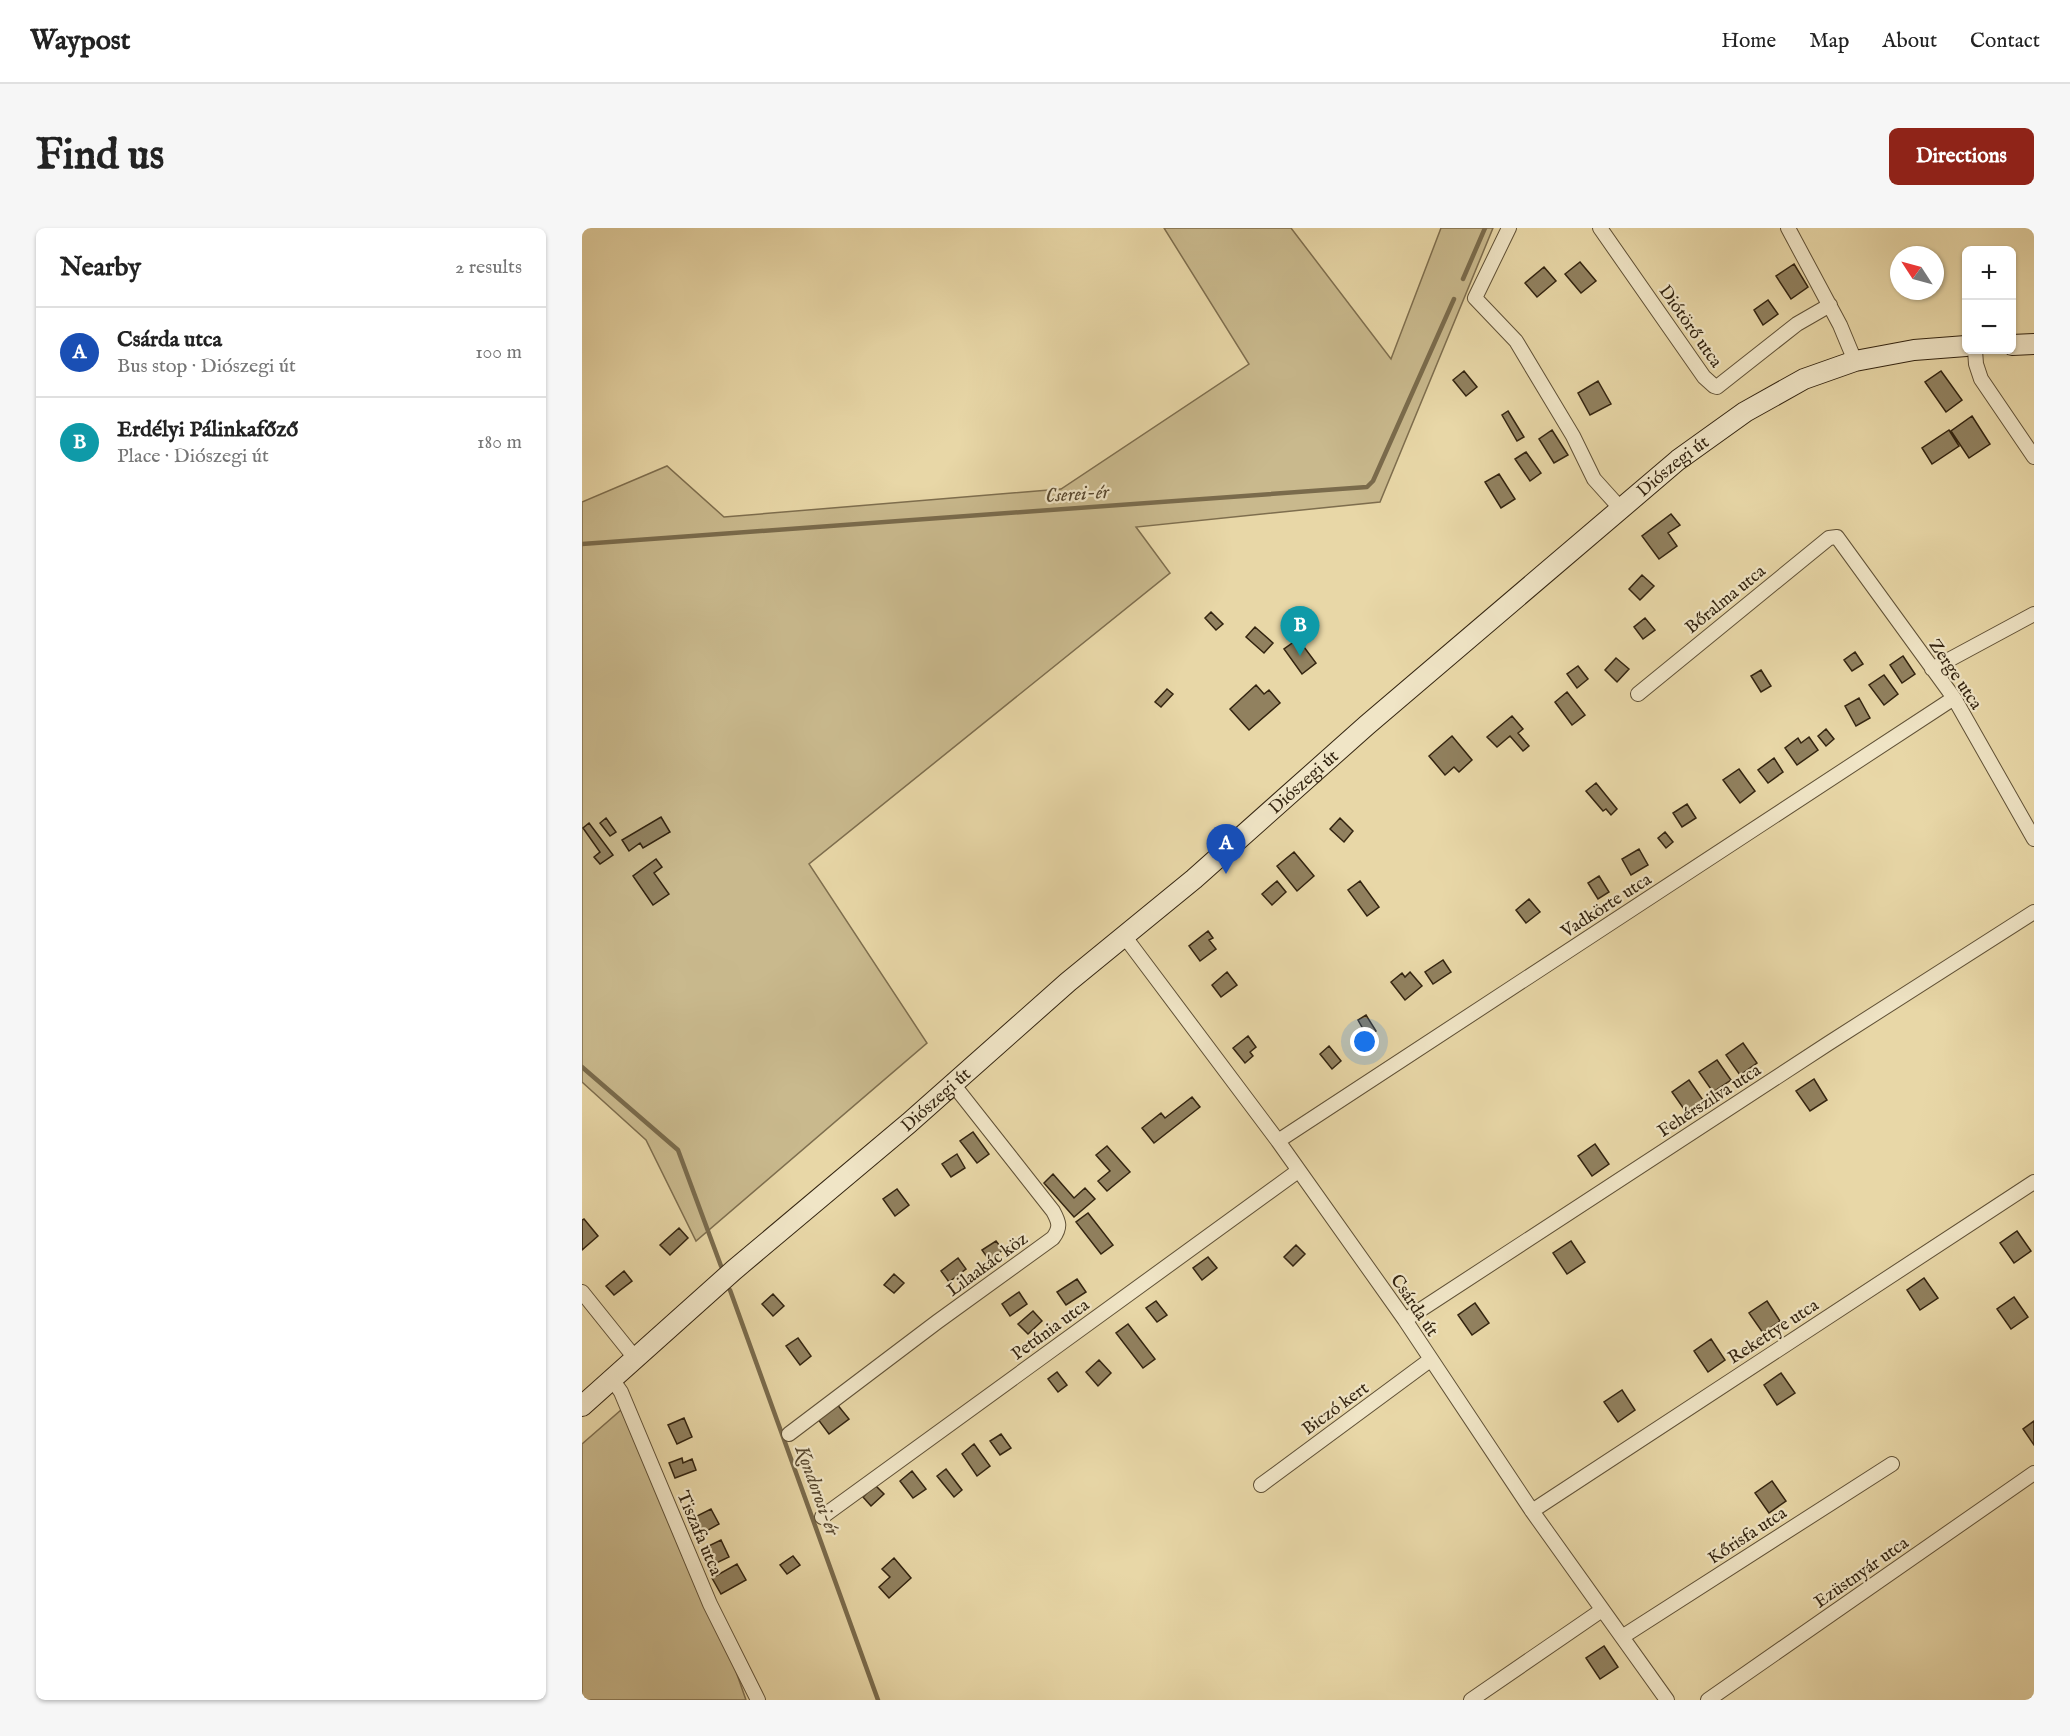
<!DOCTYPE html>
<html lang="en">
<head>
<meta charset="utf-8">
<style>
	:root { --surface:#fff; --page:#f6f6f6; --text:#222; --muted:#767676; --line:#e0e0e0; --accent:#8f2418 }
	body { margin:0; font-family:"IM FELL English",serif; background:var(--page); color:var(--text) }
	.controls { position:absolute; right:18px; top:18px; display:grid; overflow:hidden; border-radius:9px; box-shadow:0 2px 4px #0004 }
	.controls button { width:54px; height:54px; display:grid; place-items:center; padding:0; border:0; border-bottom:2px solid var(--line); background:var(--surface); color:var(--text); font:30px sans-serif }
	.compass { position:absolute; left:1308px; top:18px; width:54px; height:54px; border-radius:50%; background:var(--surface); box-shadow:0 2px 4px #0004; rotate:306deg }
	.you { position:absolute; left:783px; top:814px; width:21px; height:21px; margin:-15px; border:4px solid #fff; border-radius:50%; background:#1a73e8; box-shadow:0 0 0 9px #1a73e833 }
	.badge { display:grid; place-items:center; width:39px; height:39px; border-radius:50%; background:var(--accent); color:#fff; font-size:20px; font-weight:700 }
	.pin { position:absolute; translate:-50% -50px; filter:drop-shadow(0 2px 3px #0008) }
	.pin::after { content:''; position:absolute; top:32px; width:21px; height:18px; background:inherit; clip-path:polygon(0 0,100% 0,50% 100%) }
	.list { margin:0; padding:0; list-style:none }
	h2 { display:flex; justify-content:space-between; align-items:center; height:78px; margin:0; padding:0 24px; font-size:26px }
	h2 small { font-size:20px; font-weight:400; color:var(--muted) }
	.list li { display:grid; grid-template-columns:39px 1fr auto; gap:18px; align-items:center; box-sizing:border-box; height:90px; padding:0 24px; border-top:2px solid var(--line) }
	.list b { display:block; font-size:22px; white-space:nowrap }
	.list p { margin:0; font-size:20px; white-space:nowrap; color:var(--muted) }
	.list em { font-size:20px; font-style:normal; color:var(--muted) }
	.map { position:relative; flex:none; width:1452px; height:1472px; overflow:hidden; border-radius:9px }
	header { display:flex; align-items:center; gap:36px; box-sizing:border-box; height:84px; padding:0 30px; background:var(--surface); border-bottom:2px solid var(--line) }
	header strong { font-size:28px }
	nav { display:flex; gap:33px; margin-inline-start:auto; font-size:21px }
	.intro { display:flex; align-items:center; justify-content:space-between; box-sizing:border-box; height:144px; padding:0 36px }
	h1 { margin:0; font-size:42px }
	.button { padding:15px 27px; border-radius:9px; background:var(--accent); color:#fff; font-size:21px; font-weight:700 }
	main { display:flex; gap:36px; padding:0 36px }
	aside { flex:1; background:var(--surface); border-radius:9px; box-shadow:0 2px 4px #0004 }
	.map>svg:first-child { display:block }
	.green { fill:#c9b98d; stroke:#7e6e4e; stroke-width:1.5 }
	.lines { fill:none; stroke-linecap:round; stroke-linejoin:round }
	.stream { stroke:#7a6b4c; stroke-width:4.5 }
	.building { fill:#91815f; stroke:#332410; stroke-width:1.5 }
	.street-casing { stroke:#605136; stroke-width:16 }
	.secondary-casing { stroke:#332410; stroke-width:22 }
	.street { stroke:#f0e5c6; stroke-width:14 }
	.secondary { stroke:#f0e5c6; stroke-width:20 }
	.labels { text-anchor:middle; stroke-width:4.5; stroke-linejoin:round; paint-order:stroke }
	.street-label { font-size:18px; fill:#332410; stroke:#f0e5c6 }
	.water-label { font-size:20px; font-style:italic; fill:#57472e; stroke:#f0e5c6 }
</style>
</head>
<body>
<header>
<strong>Waypost</strong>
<nav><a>Home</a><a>Map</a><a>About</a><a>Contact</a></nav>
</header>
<div class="intro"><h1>Find us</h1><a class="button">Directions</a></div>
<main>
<aside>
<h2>Nearby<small>2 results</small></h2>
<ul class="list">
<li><span class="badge" style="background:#1a4fb4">A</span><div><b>Csárda utca</b><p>Bus stop · Diószegi út</p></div><em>100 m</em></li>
<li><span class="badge" style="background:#0f9aa8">B</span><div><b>Erdélyi Pálinkafőző</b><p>Place · Diószegi út</p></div><em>180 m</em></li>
</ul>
</aside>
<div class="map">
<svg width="1452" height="1472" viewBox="0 0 1452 1472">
	<rect width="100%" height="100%" fill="#e8d7a7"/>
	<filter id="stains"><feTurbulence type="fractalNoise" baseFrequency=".00333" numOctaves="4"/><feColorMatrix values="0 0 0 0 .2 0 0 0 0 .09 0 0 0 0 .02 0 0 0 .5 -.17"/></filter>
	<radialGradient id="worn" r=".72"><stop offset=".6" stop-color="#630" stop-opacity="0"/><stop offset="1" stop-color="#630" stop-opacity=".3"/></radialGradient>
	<path class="green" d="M582,0h127l100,131 50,-131h52l-113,274 -244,25 34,46 -361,291 118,179 -231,198 -50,-101 -64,-58v-580l85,-36 57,51 337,-28 188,-125z
		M39,1182l97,210 28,80h-164v-256z"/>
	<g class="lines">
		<path class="stream" d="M881,51l22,-51
			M0,316l785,-57 6,-6 81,-182
			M0,839l96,83 43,116
			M148,1062l148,410"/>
	</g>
	<path class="building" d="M998,34l16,19 -15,12 -16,-19z
		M1212,36l14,23 -17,12 -15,-23z
		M962,39l12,14 -19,16 -12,-14z
		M1186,72l10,14 -15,11 -9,-15z
		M882,143l13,16 -11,9 -13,-16z
		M1359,143l21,29 -16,12 -21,-30z
		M1016,153l13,23 -21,11 -12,-22z
		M926,183l16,26 -7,4 -15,-26z
		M1390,188l18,28 -21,14 -18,-27z
		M970,202l16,25 -14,8 -15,-24z
		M1367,202l10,16 -27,18 -10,-16z
		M944,224l15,21 -11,8 -15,-22z
		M917,246l16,25 -14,9 -16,-26z
		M1089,286l9,11 -12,8 9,13 -18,13 -17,-23z
		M1060,347l12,11 -14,14 -11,-11z
		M629,384l12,12 -7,6 -11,-12z
		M1063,390l10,12 -12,9 -9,-12z
		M673,399l18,16 -9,10 -18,-16z
		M716,411l18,24 -14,11 -18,-25z
		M1273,424l8,12 -11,7 -8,-11z
		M1321,428l12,18 -13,9 -12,-18z
		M1034,430l13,11 -12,13 -12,-12z
		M996,438l10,13 -11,9 -10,-14z
		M1179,442l10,16 -10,6 -10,-16z
		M1302,447l14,19 -14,11 -15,-20z
		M674,457l8,9 5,-4 11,13 -31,27 -19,-21z
		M585,461l6,5 -12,13 -6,-5z
		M985,464l18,23 -13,10 -17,-23z
		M1277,470l11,20 -14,8 -11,-20z
		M930,488l11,13 -5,4 11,13 -6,5 -13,-15 -13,11 -10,-10z
		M1244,501l8,10 -8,7 -8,-10z
		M870,508l20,24 -13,12 -5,-5 -9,8 -16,-19z
		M1227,509l9,13 -21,15 -12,-17 13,-10 3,5z
		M1192,530l9,14 -15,11 -10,-13z
		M1157,541l16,22 -15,12 -17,-23z
		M1014,555l21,26 -6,6 -5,-6 -3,2 -17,-20z
		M1105,576l9,14 -14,9 -9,-14z
		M79,589l9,15 -27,16 -3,-5 -11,8 -7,-11z
		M24,590l10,14 -6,4 -10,-13z
		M758,590l13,13 -9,11 -14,-13z
		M7,595l24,32 -13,9 -6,-7 6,-5 -17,-24z
		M1083,604l8,10 -7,6 -8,-10z
		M1057,621l9,16 -17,10 -9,-16z
		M712,624l20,24 -17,15 -20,-25z
		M74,631l6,8 -8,6 15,21 -16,11 -20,-29z
		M1017,648l10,16 -11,7 -10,-16z
		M695,653l9,11 -14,13 -10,-11z
		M778,653l19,26 -12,9 -19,-26z
		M947,671l11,13 -14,11 -10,-13z
		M626,703l5,7 -4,2 7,9 -16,12 -11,-15z
		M861,732l8,12 -18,12 -8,-12z
		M645,744l10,13 -16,12 -9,-12z
		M828,744l12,14 -17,14 -14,-18 11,-9 3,4z
		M784,787l10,16 -9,5 -9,-16z
		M666,808l8,11 -6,5 3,4 -8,7 -12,-15z
		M1161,815l14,20 -17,12 -14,-20z
		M747,818l12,15 -9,8 -12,-15z
		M1135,832l14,20 -18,12 -14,-20z
		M1232,851l13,21 -17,11 -14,-20z
		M1107,852l14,20 -17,12 -14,-20z
		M610,869l8,10 -46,36 -12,-15 19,-15 4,5z
		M391,904l16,22 -12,9 -17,-22z
		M1013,916l14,20 -17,12 -14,-20z
		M525,918l23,26 -23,19 -9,-10 12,-10 -14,-16z
		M375,926l8,14 -14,9 -9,-13z
		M471,946l21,24 11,-10 10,11 -21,18 -30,-34z
		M315,961l12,16 -14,11 -12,-17z
		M506,985l25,32 -12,9 -25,-32z
		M2,991l14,17 -16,14v-30z
		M97,1000l9,10 -18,17 -10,-10z
		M1435,1003l14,20 -17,12 -14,-20z
		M414,1013l7,9 -14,10 -7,-10z
		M989,1013l14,21 -18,12 -14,-21z
		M714,1017l9,9 -12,12 -9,-9z
		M626,1029l9,11 -15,12 -9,-12z
		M376,1030l8,11 -17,13 -8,-11z
		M42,1043l8,10 -18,14 -8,-9z
		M312,1046l10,9 -10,10 -10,-8z
		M1342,1050l14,20 -18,12 -13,-20z
		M495,1051l9,13 -20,13 -9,-13z
		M437,1064l8,12 -17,12 -8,-12z
		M191,1066l11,12 -11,10 -11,-12z
		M1432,1069l14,20 -17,12 -14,-20z
		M574,1073l11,14 -10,7 -11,-14z
		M1185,1073l13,20 -17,12 -14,-20z
		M893,1075l14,20 -17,12 -14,-20z
		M451,1083l9,10 -14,13 -10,-10z
		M546,1096l27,35 -12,9 -27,-35z
		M216,1110l13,18 -11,9 -14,-19z
		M1129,1111l14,21 -17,12 -14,-21z
		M517,1132l12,13 -13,13 -12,-14z
		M475,1144l10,13 -9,7 -10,-13z
		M1199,1145l14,20 -18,12 -13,-20z
		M1040,1162l13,20 -17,12 -14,-20z
		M254,1175l13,16 -20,15 -12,-16z
		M102,1190l8,19 -15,7 -9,-19z
		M1452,1193v24l-11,-16z
		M419,1206l10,14 -11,7 -10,-14z
		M392,1216l16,22 -13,10 -15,-22z
		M100,1230l1,5 9,-4 4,11 -21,8 -6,-15z
		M364,1241l16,21 -8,7 -17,-21z
		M330,1243l14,18 -13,9 -13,-17z
		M1190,1253l14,20 -17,12 -14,-20z
		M293,1257l9,9 -13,12 -8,-9z
		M129,1281l8,15 -16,9 -8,-16z
		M139,1312l8,17 -21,10 -8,-17z
		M211,1328l7,9 -13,9 -7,-9z
		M312,1330l17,20 -22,20 -10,-11 11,-10 -8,-8z
		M155,1336l9,16 -25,14 -9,-16z
		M1022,1418l14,21 -18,12 -14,-21z"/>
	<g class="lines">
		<defs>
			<path id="street" d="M927,0l-34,70 41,43 57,95 21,43 27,30
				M1018,0l104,149 10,9 3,1 80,-63 33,-19
				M1206,0l52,97 15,36
				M1393,122l1,14 5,15 53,78
				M1350,441l102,-55
				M1056,466l191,-156 8,-1 117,161 80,141
				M543,709l153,204 127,179 127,191 135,189
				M696,913l676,-443
				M0,1064l53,66
				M823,1092l424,-277 205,-131
				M30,1151l9,13 89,212 48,96
				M207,1206l148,-112 116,-84c8,-11 6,-16 0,-27l-100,-127
				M679,1257l169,-125
				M950,1283l502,-329
				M240,1289l476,-346
				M1040,1409l270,-173
				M889,1472l131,-90
				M1126,1472l326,-227"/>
			<g id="secondary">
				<path d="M1430,117l22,-1"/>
				<path id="s1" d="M0,1178l152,-136 175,-147 159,-141 126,-103 173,-154 311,-265 67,-48 59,-33 51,-18 59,-11 52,-4"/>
			</g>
		</defs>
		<use href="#street" class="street-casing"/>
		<use href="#secondary" class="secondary-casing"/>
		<use href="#street" class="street"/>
		<use href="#secondary" class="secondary"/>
	</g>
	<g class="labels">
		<g class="street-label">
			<text transform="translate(1109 98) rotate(55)" y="6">Diótörő utca</text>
			<text dy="6" stroke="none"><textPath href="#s1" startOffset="1440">Diószegi út</textPath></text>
			<text transform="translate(1143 371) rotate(-39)" y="6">Bőralma utca</text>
			<text transform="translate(1374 446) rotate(56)" y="6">Zerge utca</text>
			<text dy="6" stroke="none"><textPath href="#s1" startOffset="954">Diószegi út</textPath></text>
			<text transform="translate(1024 677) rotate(-33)" y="6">Vadkörte utca</text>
			<text dy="6" stroke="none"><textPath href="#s1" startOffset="468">Diószegi út</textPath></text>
			<text transform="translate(1127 872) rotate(-33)" y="6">Fehérszilva utca</text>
			<text transform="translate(405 1036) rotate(-36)" y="6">Lilaakác köz</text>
			<text transform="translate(833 1077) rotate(56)" y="6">Csárda út</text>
			<text transform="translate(468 1101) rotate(-36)" y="6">Petúnia utca</text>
			<text transform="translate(1191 1103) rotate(-33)" y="6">Rekettye utca</text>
			<text transform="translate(753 1180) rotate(-36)" y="6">Biczó kert</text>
			<text transform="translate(118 1305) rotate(67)" y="6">Tiszafa utca</text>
			<text transform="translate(1165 1307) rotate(-33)" y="6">Kőrisfa utca</text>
			<text transform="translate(1279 1344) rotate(-35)" y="6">Ezüstnyár utca</text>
		</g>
		<g class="water-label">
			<text transform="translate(495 265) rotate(-4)" y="7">Cserei-ér</text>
			<text transform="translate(236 1262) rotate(70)" y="7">Kondorosi-ér</text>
		</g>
	</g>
	<rect width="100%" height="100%" filter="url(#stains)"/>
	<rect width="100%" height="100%" fill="url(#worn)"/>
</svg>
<div class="controls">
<button>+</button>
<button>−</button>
</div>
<svg class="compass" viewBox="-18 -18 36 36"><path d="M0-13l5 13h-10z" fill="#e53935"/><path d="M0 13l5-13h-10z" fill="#767676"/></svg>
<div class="you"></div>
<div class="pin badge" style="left:644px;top:646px;background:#1a4fb4">A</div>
<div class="pin badge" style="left:718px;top:428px;background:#0f9aa8">B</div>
</div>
</main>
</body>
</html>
